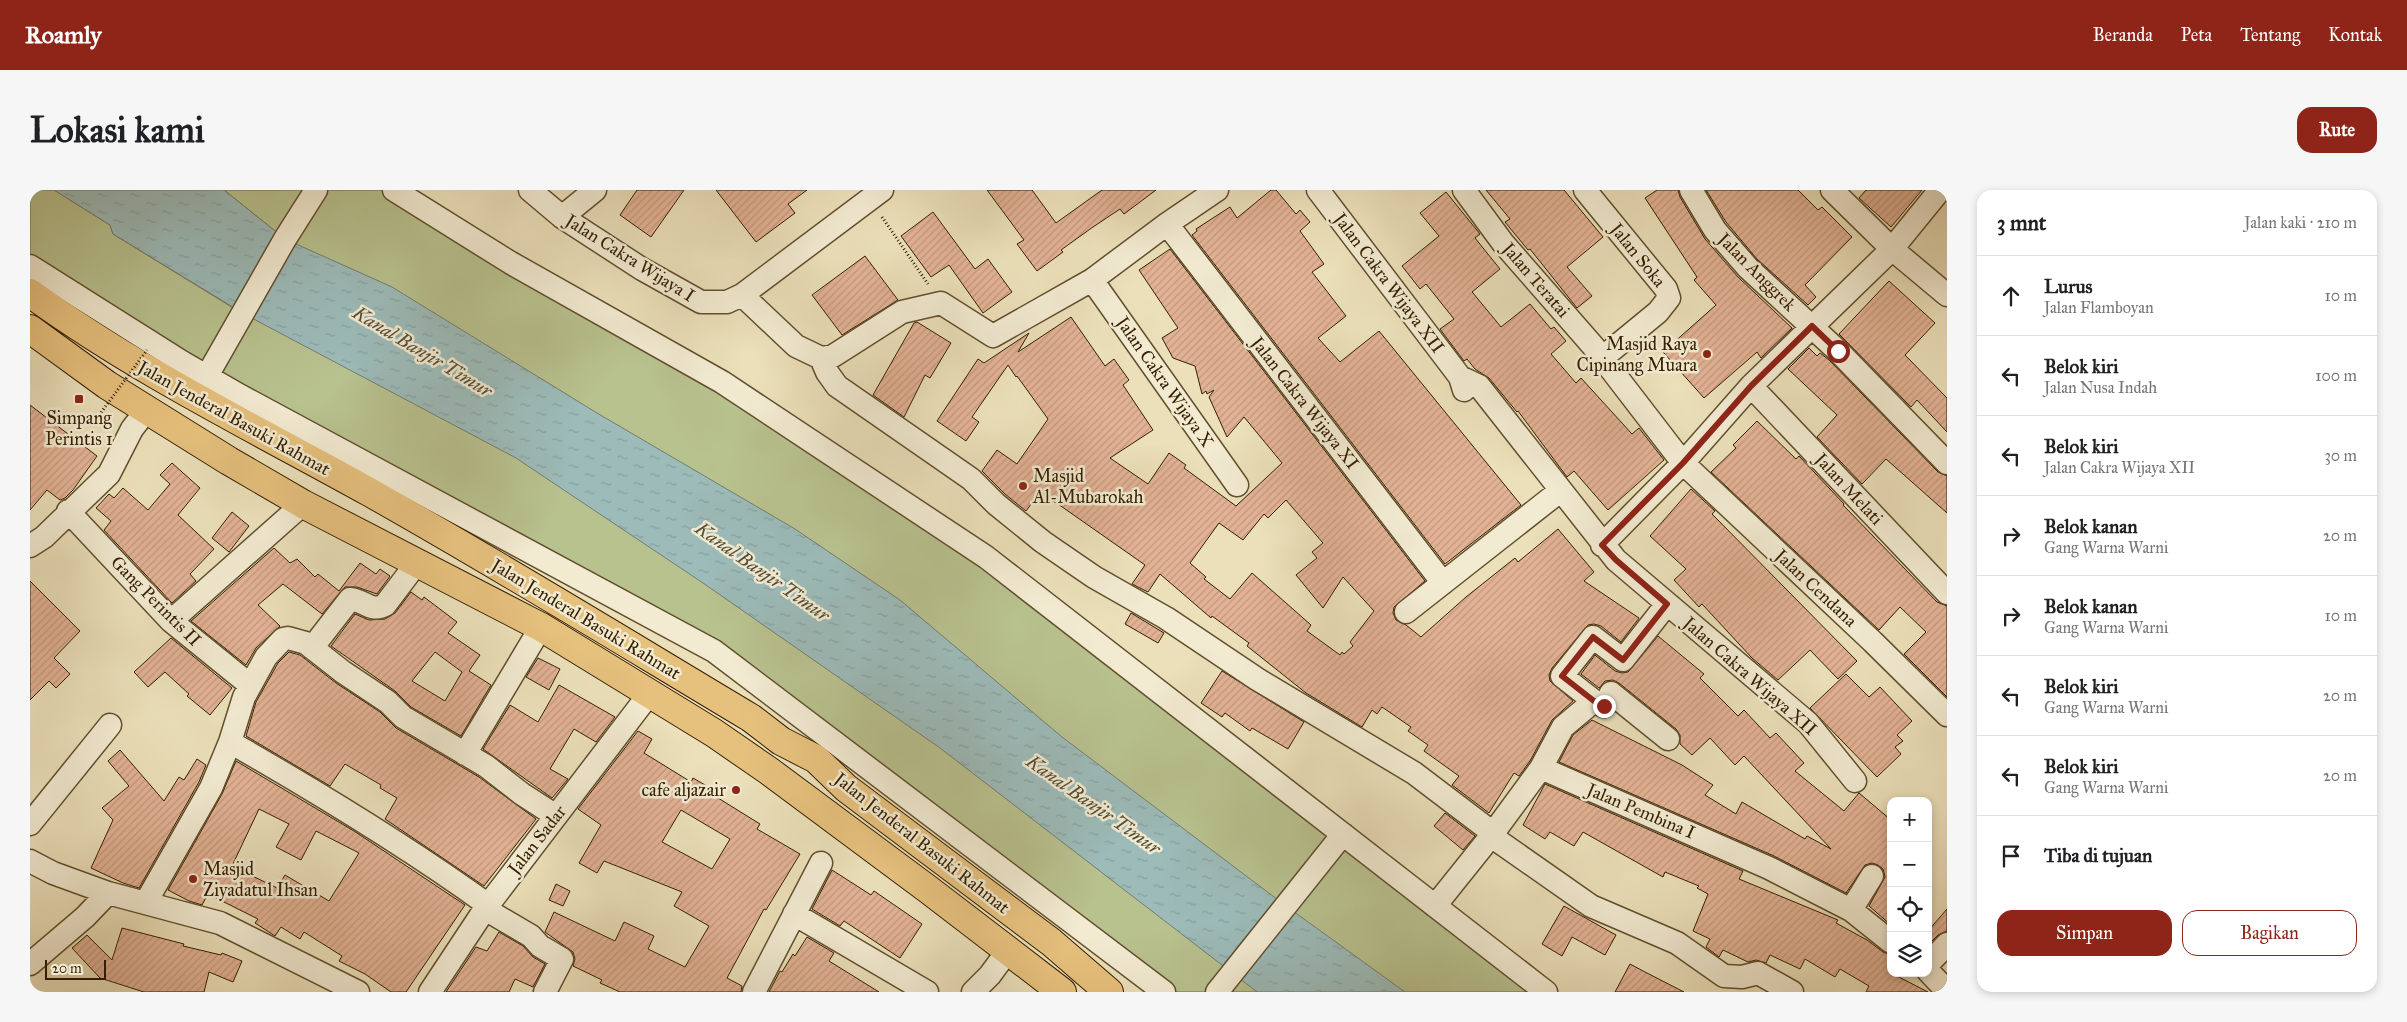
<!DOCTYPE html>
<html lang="id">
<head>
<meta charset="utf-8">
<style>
	:root { --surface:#fff; --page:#f6f6f6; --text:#202124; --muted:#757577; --line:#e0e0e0; --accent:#8f2418 }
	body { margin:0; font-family:"IM FELL Great Primer",serif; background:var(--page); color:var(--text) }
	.controls { position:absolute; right:15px; bottom:15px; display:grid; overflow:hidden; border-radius:10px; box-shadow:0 2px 8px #0003 }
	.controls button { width:45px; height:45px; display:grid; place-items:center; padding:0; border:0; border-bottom:1px solid var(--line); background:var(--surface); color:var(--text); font:25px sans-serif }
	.scale { position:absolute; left:15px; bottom:12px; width:61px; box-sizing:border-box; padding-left:5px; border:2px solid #351f00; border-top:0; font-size:14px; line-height:18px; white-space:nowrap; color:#351f00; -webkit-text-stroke:4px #f2ebd2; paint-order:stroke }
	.stop { position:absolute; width:15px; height:15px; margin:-11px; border:4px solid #8f2418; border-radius:50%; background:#fff }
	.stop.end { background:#8f2418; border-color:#fff; box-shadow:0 1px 5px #0008 }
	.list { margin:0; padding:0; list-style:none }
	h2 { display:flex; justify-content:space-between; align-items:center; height:65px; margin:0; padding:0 20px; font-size:21px }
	h2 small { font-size:16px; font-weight:400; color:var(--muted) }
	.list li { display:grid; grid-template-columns:32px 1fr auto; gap:15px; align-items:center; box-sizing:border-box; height:80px; padding:0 20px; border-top:1px solid var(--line) }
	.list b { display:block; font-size:19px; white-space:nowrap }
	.list p { margin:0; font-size:16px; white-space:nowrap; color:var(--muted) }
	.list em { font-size:16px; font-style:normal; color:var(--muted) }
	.actions { display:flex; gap:10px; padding:15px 20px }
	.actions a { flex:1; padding:11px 0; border:1px solid var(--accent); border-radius:15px; text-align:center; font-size:18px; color:var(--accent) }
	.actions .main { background:var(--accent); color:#fff }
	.icon { flex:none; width:28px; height:28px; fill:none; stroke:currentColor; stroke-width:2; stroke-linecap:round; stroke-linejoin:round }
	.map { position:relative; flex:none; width:1917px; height:802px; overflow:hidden; border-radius:15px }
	header { display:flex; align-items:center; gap:30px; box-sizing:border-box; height:70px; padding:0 25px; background:var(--accent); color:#fff }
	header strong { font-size:24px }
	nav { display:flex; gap:28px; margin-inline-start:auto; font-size:18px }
	.intro { display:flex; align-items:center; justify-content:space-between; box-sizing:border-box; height:120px; padding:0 30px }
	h1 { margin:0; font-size:35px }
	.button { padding:12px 22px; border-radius:15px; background:var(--accent); color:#fff; font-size:18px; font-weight:700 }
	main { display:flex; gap:30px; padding:0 30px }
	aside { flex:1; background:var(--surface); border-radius:15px; box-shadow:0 2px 8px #0003 }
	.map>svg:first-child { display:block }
	.grass { fill:#b8c28f; stroke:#767048 }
	.water { fill:url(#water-ripples); stroke:#737d6f }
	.building { fill:url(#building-hatch); stroke:#351f00; fill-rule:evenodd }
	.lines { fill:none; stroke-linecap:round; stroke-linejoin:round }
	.minor-casing { stroke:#624f2e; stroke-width:25 }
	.major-casing { stroke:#351f00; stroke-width:30 }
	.path { stroke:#351f00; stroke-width:3; stroke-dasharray:1 2.5; stroke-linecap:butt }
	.minor { stroke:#f2ebd2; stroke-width:22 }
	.major { stroke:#e6c07d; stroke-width:28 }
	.path-bridge { stroke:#351f00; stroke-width:3; stroke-dasharray:1 2.5; stroke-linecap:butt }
	.route { stroke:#8f2418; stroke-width:6 }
	.poi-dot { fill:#8f2418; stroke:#f2ebd2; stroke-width:2 }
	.labels { text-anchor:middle; stroke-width:5; stroke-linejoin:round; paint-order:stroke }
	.street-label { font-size:18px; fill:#351f00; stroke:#f2ebd2 }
	.poi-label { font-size:18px; fill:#351f00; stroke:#f2ebd2; text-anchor:end }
	.water-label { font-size:19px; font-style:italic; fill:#544e38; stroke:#f2ebd2 }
</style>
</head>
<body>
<header>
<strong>Roamly</strong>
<nav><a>Beranda</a><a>Peta</a><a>Tentang</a><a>Kontak</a></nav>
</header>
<div class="intro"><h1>Lokasi kami</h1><a class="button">Rute</a></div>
<main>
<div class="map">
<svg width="1917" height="802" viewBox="0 0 1917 802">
	<defs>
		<pattern id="water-ripples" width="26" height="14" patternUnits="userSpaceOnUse" patternTransform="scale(1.25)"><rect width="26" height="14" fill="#9cbbb9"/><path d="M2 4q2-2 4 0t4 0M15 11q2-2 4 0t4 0" fill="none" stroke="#87a09d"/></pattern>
		<pattern id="building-hatch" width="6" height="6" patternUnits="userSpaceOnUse" patternTransform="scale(1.25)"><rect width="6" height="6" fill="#e2b294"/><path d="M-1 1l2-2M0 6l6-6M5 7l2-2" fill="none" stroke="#c2997e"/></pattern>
	</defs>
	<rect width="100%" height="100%" fill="#ebe0ba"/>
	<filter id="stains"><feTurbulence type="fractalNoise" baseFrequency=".004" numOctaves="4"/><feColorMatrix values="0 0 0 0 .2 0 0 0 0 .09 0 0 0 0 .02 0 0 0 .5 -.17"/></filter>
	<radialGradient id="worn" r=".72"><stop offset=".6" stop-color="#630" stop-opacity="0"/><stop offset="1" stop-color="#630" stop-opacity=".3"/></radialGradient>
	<path class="grass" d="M0,0h24l56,35 3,9 130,80 74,-124h79l447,272 703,530h-382l-450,-341 -684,-385z
		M194,0h92l-31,49z"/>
	<path class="water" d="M24,0h170l61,49 107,48 205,126 198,116 105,71 162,137 224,169 119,86h-148l-317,-244 -237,-165 -187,-125 -270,-143 -133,-81 -3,-9z"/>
	<path class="building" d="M607,0h47l-33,47 -31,-22z
		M686,0h91l-19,14 7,9 -39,29z
		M957,0h45l24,33 46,-33h54l-32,24 -4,-5 -27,18 -32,23 2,2 -26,19 -20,-27 7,-4z
		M1241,0h5l20,24 4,-4 10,12 -10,9 24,33 -12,8 34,44 -28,22 22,24 39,-31 142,174 -76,59 -253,-329 5,-4 -1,-2 34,-22 7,11z
		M1456,0h78l39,47 -36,30 25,29 -15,12 -47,-59 -2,1 -23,-28 5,-3z
		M1627,0h21l2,7 25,42 33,38 54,51 -31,30 -4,-6 -53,46 -41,-46 53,-47 -22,-25 3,-3 -52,-79z
		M1676,0h92l20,20 4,-3 30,30 -47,48 11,12 -8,8 -51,-46 -31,-37z
		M1836,0h56l-31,37 -32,-29z
		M1416,2l34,42 -5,4 25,31 -28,23 1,1 28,34 29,-23 21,25 3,-2 12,14 -15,13 25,29 5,-5 51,56 7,-6 25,32 -56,50 -34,-39 -7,6 -49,-66 -1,1 -28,-34 -14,-9 -8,-10 -3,2 -24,-32 14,-10 -28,-35 -6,5 -18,-23 37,-30 -19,-23z
		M903,22l42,57 13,-10 24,33 -29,21 -34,-48 -18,12 -30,-41z
		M1140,59l255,332 -31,26 -1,6 3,7 10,5 15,12 45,-40 49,-39 3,4 40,-33 36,43 -10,9 55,37 -18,24 -20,-16 -7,-2 -6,1 -36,43 -3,7 1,6 23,20 -21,19 -22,41 -11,15 -5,-3 -25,40 -37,-28 7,-9 -35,-25 4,-6 -20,-14 3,-4 -29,-20 -5,7 -5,-4 -10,17 -56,-34 -59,-47 2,-3 -37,-27 -1,2 -51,-44 -12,18 -16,-8 13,-19 -87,-61 -19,-11 -13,18 -21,-17 -23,-23 15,-21 20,14 31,-45 -31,-43 -1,1 -8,-12 -36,52 7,5 -13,19 -29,-20 41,-62 6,4 45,-30 -11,19 53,-35 34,49 9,-7 15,21 -6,5 30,45 -43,28 38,26 21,-31 17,12 -2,3 52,38 46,-43 -38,-46 -17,20 -18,-40 5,-7 -7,4 -1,-3 -4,3 -7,-28 -22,-8 -11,-20 16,-10 -39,-58zM1256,310l37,43 -11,9 5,6 -21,17 27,33 20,-31 31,34 -24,31 3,4 -9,8 -2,-2 -2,3 -33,-24 4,-6 -59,-52 -22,26 -26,-20 2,-2 -16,-14 29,-40 24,17 21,-26 4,4z
		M835,66l33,44 -56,35 -30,-40z
		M1859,91l46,42 -30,32 42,43v34l-30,-32 -6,7 -72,-73z
		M887,132l34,21 -21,35 -5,-3 -21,42 -31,-22 41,-72z
		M1779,158l8,8 3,-3 9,7 109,112 9,4v37l-61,-54 -24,25 -45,-47 20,-22 -49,-46z
		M0,215l67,51 -24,34 -8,8 -5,2 -13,-10 -17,20z
		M1727,231l39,38 3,-3 45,48 -1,1 94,97 10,4v91l-43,-43 22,-22 -26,-25 -21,23 -168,-158 25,-24 -3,-3z
		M142,273l28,25 -22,27 36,34 -24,25 6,7 -24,22 -68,-73 7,-9 -15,-13 13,-14 5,4 9,-10 25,22 22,-26 -10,-9z
		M1661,299l24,22 -3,3 145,147 -19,18 -28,-29 -32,30 -26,-22 -50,-54 -3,3 -25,-27 12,-11 -36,-33z
		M202,322l17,14 -20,26 -17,-14z
		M244,358l16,15 7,-4 18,18 3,-3 21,17 21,-28 16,11 4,-5 10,7 -13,18 -20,-7h-12l-23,27 -39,-30 -25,21 22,21 -24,22 -10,17 -55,-44z
		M0,391l50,50 -26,27 16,16 -14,14 -7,-7 -19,19z
		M381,402l11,8 2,-3 33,25 -9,11 32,22 -11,16 22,14 -30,51 -50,-29 -16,-16 -64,-45 24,-32 14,6 16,-1 10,-6zM405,462l27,20 -17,29 -33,-20z
		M1101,423l33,20 -6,10 -33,-19z
		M1628,446l46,38 -4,4 38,38 6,-6 26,28 6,-5 28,30 -9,8 49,40 15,-18 32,27v105l-22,-19 16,-29 -2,-8 -5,-4 -6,-2 -7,2 -19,28 -72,-37 -215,-94 14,-27 19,-15 90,45 31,20 -8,10 31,19 6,-12 63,37 2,-3 24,13 -87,-93 -9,9 -25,-27 -18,17 -12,-11v-9l-4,-6 -57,-46 -6,-3 -8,1 -6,7 -18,-14 14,-19 20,16 7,2 6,-1z
		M141,448l61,50 -22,27 -23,-19 2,-2 -24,-22 -17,15 -14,-15z
		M259,462l11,3 36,28 44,29 16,16 83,49 57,42 -52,67 -99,-67 12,-21 -17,-10 1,-3 -36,-21 -15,22 -84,-50 10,-34 22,-39z
		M508,468l22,11 -11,21 -23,-13z
		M1192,481l82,51 -16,27 -36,-21 -2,3 -25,-18 -3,4 -21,-14z
		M1816,484l23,23 11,-10 32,34 -15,14 6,6 -8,6 6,7 -24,23 -67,-69z
		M529,495l56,32 -19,25 -22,-13 -24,40 18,10 -16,19 -69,-49 27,-44 28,17z
		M608,541l14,8 -8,14 47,29 2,-4 19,11 -2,4 50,31 -3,5 43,25 -34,56 -2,-1 -37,69 15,8 -1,6h-121l-20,-9 2,-3 -29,-14 2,-7 -2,-7 -28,-20 9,-20 61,29 9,-19 30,14 -6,13 37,18 24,-41 -35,-20 8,-14 -78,-31 -7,12 -18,-10 22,-38 -23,-16zM651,620l49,29 -18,30 -50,-27z
		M90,560l44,51 15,-24 5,3 13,-21 9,6 -7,17 -60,106 -16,-5 -32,-15 22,-48 -11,-12 27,-22 -21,-25z
		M206,571l118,70 111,74 -59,87h-15l-26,-18 -26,-13 3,-5 -38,-24 -4,7 -19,-12 -6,9 -20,-13 3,-4 -50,-25 -6,11 -13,-4 -21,-11 54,-96zM229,619l30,15 -13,23 25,13 15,-29 43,22 -30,48 -44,-26 -8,13 -45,-22z
		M1515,594l198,87 -4,8 99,41 -2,3 31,17 16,12 8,3v18l37,19h-62l3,-6 -29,-17 -5,8 -30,-18 -5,10 -30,-14 -4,8 -10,-3 -8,2 -25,-12 -4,7 -13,-10 4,-8 -17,-8 15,-37 -11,-6 2,-2 -34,-14 -2,5 -80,-45 -9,14 -24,-14 -5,7 -22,-14z
		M1415,623l30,23 -12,14 -29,-24z
		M802,680l39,25 3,-4 48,33 -22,34 -56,-37 -4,5 -28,-17z
		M526,694l14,7 -7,15 -14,-6z
		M1534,716l52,29 -11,20 -33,-18 -10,19 -20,-12z
		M1917,719v22l-9,4 -8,8 -2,-12z
		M92,738l62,16 -1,2 38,9 1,-2 20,8 -9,21 -24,-10 -5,20h-60l-44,-14 -28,-30 15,-13 25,25z
		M469,742l24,14 10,11 12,7 -12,23 -18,-8 -6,13h-63l30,-45 11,4z
		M777,747l27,16 -5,8 50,31h-110l11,-21 2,1 11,-18 2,2z
		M1600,774l15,8 39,20h-69z"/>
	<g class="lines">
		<defs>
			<path id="minor" d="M364,0l117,73 211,119 264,175 560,435
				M500,0l32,27 80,52 59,33h26l15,-7 140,-105
				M1288,0l142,187 4,13
				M1434,0l39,53 90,103 90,117 190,179 74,73
				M1555,0l81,99 3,9 -11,14 -56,46
				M1661,0l24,40 33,38 90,83 109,112
				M1802,0l60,59 55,46
				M532,27l33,-27
				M1137,34l276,359
				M0,76l152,96 57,33 475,256 450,341
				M1062,90l145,205
				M712,105l54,51 25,12 12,-2 69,-44 39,-9 52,33 99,-56 75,-56 50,-34
				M791,168l6,14 10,14 134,93 25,25 47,38 51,35 72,41 91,61 157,94 79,60
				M1430,187l19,9 137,174 192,163 47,58
				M1721,196l196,207
				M169,200l86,-151 31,-49
				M38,321l103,110 79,64
				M1572,355l81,-82 68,-77 141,-137 48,-59
				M0,356l14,-9 65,-63 23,-45 14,-18
				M1376,422l154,-121
				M141,431l132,-117
				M282,458l38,-49c14,1 21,14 35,6l31,-41
				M1564,511l10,5 7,-13 57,46
				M200,552c89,51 175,103 258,163
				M435,564l76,-127
				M1511,578l22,-41 31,-26 -32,-25 31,-39 30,23 44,-56
				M0,634l80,-99
				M1461,646l100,70 86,37 47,33 18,1 16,-4 34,19
				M0,671l23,12 55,20 112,30 138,69
				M116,712l65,-114 19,-46 14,-45 22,-40 17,-18 5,-1 18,5 37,29 45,30 15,15 83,49 36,28 34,22
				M1405,716l56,-70 50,-68 228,100 82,42 40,32
				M455,719l46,27 9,10 22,13 -17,33
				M1821,720l21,-34
				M764,724l133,78
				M0,774l55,-47 23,-24
				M1898,774l19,-20
				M1898,781l19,20
				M400,802l55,-83 165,-216
				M724,802l67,-129
				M943,802l17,-17 19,-26
				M1187,802l126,-158"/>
			<path id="major" d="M0,103c107,78 226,136 341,200 128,72 253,149 380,225l30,23 35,18 30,29 205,154 58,50
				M0,139l77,56 122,76 74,43 238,123 173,106 55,38 160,119 133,102"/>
		</defs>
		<use href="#minor" class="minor-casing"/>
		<use href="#major" class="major-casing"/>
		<path class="path" d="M852,27l46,67
			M67,228l14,9"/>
		<use href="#minor" class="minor"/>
		<use href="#major" class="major"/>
		<path class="path-bridge" d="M67,228l50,-68"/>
	</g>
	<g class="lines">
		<path class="route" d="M1574,516l-10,-5 -32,-25 31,-39 30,23 44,-56 -51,-44 -14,-15 81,-82 68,-77 61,-60 26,25"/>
	</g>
	<g class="poi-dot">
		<circle cx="1677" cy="164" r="5"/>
		<rect x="44" y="204" width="10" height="10" rx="2.5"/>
		<circle cx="993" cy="296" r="5"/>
		<circle cx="706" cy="600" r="5"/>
		<circle cx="163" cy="689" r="5"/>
	</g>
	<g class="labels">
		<g class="street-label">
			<text transform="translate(1608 65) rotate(51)" y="6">Jalan Soka</text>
			<text transform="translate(600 68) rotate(32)" y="6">Jalan Cakra Wijaya I</text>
			<text transform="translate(1727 82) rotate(45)" y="6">Jalan Anggrek</text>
			<text transform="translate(1506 90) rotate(49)" y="6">Jalan Teratai</text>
			<text transform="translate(1359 93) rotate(53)" y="6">Jalan Cakra Wijaya XII</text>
			<text transform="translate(1135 192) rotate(55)" y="6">Jalan Cakra Wijaya X</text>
			<text transform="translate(1275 213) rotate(52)" y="6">Jalan Cakra Wijaya XI</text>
			<text transform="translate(204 228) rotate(29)" y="6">Jalan Jenderal Basuki Rahmat</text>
			<text transform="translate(1819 299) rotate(47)" y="6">Jalan Melati</text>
			<text transform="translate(1786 398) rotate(43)" y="6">Jalan Cendana</text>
			<text transform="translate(126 411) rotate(45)" y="6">Gang Perintis II</text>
			<text transform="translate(556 429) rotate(31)" y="6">Jalan Jenderal Basuki Rahmat</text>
			<text transform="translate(1720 486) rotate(41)" y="6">Jalan Cakra Wijaya XII</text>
			<text transform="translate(1611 621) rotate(23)" y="6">Jalan Pembina I</text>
			<text transform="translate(507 650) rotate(-52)" y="6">Jalan Sadar</text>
			<text transform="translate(892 653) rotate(38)" y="6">Jalan Jenderal Basuki Rahmat</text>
		</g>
		<g class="poi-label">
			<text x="1667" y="160">Masjid Raya<tspan x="1667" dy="21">Cipinang Muara</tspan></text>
			<text x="49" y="234" text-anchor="middle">Simpang<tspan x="49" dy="21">Perintis 1</tspan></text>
			<text x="1003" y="292" text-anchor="start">Masjid<tspan x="1003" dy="21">Al-Mubarokah</tspan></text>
			<text x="696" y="606">cafe aljazair</text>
			<text x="173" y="685" text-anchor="start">Masjid<tspan x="173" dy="21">Ziyadatul Ihsan</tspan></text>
		</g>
		<g class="water-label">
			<text transform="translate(393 161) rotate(31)" y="7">Kanal Banjir Timur</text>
			<text transform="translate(733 381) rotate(35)" y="7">Kanal Banjir Timur</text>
			<text transform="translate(1064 614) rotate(35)" y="7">Kanal Banjir Timur</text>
		</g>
	</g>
	<rect width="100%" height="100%" filter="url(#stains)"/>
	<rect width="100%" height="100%" fill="url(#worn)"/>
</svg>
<div class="controls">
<button>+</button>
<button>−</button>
<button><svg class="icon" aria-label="locate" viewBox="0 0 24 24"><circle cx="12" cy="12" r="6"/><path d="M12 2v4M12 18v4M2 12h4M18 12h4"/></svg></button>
<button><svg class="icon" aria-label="layers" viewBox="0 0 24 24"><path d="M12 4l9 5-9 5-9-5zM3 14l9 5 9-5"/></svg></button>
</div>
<div class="scale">20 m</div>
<div class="stop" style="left:1808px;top:161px"></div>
<div class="stop end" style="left:1574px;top:516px"></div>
</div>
<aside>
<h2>3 mnt<small>Jalan kaki · 210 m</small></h2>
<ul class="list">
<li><svg class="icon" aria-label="ahead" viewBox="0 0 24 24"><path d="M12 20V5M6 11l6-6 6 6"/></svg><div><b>Lurus</b><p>Jalan Flamboyan</p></div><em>10 m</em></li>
<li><svg class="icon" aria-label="left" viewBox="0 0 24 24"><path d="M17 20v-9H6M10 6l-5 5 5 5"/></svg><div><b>Belok kiri</b><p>Jalan Nusa Indah</p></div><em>100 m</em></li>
<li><svg class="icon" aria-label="left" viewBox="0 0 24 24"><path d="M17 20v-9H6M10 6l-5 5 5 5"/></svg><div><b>Belok kiri</b><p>Jalan Cakra Wijaya XII</p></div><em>30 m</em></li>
<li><svg class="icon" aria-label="right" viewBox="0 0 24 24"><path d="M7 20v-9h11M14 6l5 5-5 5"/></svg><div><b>Belok kanan</b><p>Gang Warna Warni</p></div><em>20 m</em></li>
<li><svg class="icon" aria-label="right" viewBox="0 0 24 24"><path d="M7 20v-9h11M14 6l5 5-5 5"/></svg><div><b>Belok kanan</b><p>Gang Warna Warni</p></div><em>10 m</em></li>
<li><svg class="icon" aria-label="left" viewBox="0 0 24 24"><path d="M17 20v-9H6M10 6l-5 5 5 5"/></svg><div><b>Belok kiri</b><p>Gang Warna Warni</p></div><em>20 m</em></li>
<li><svg class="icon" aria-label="left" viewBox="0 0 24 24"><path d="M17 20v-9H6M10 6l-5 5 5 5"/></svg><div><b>Belok kiri</b><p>Gang Warna Warni</p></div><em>20 m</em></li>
<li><svg class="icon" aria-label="arrive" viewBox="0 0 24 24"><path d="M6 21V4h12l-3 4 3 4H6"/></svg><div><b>Tiba di tujuan</b></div></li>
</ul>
<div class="actions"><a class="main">Simpan</a><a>Bagikan</a></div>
</aside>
</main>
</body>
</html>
